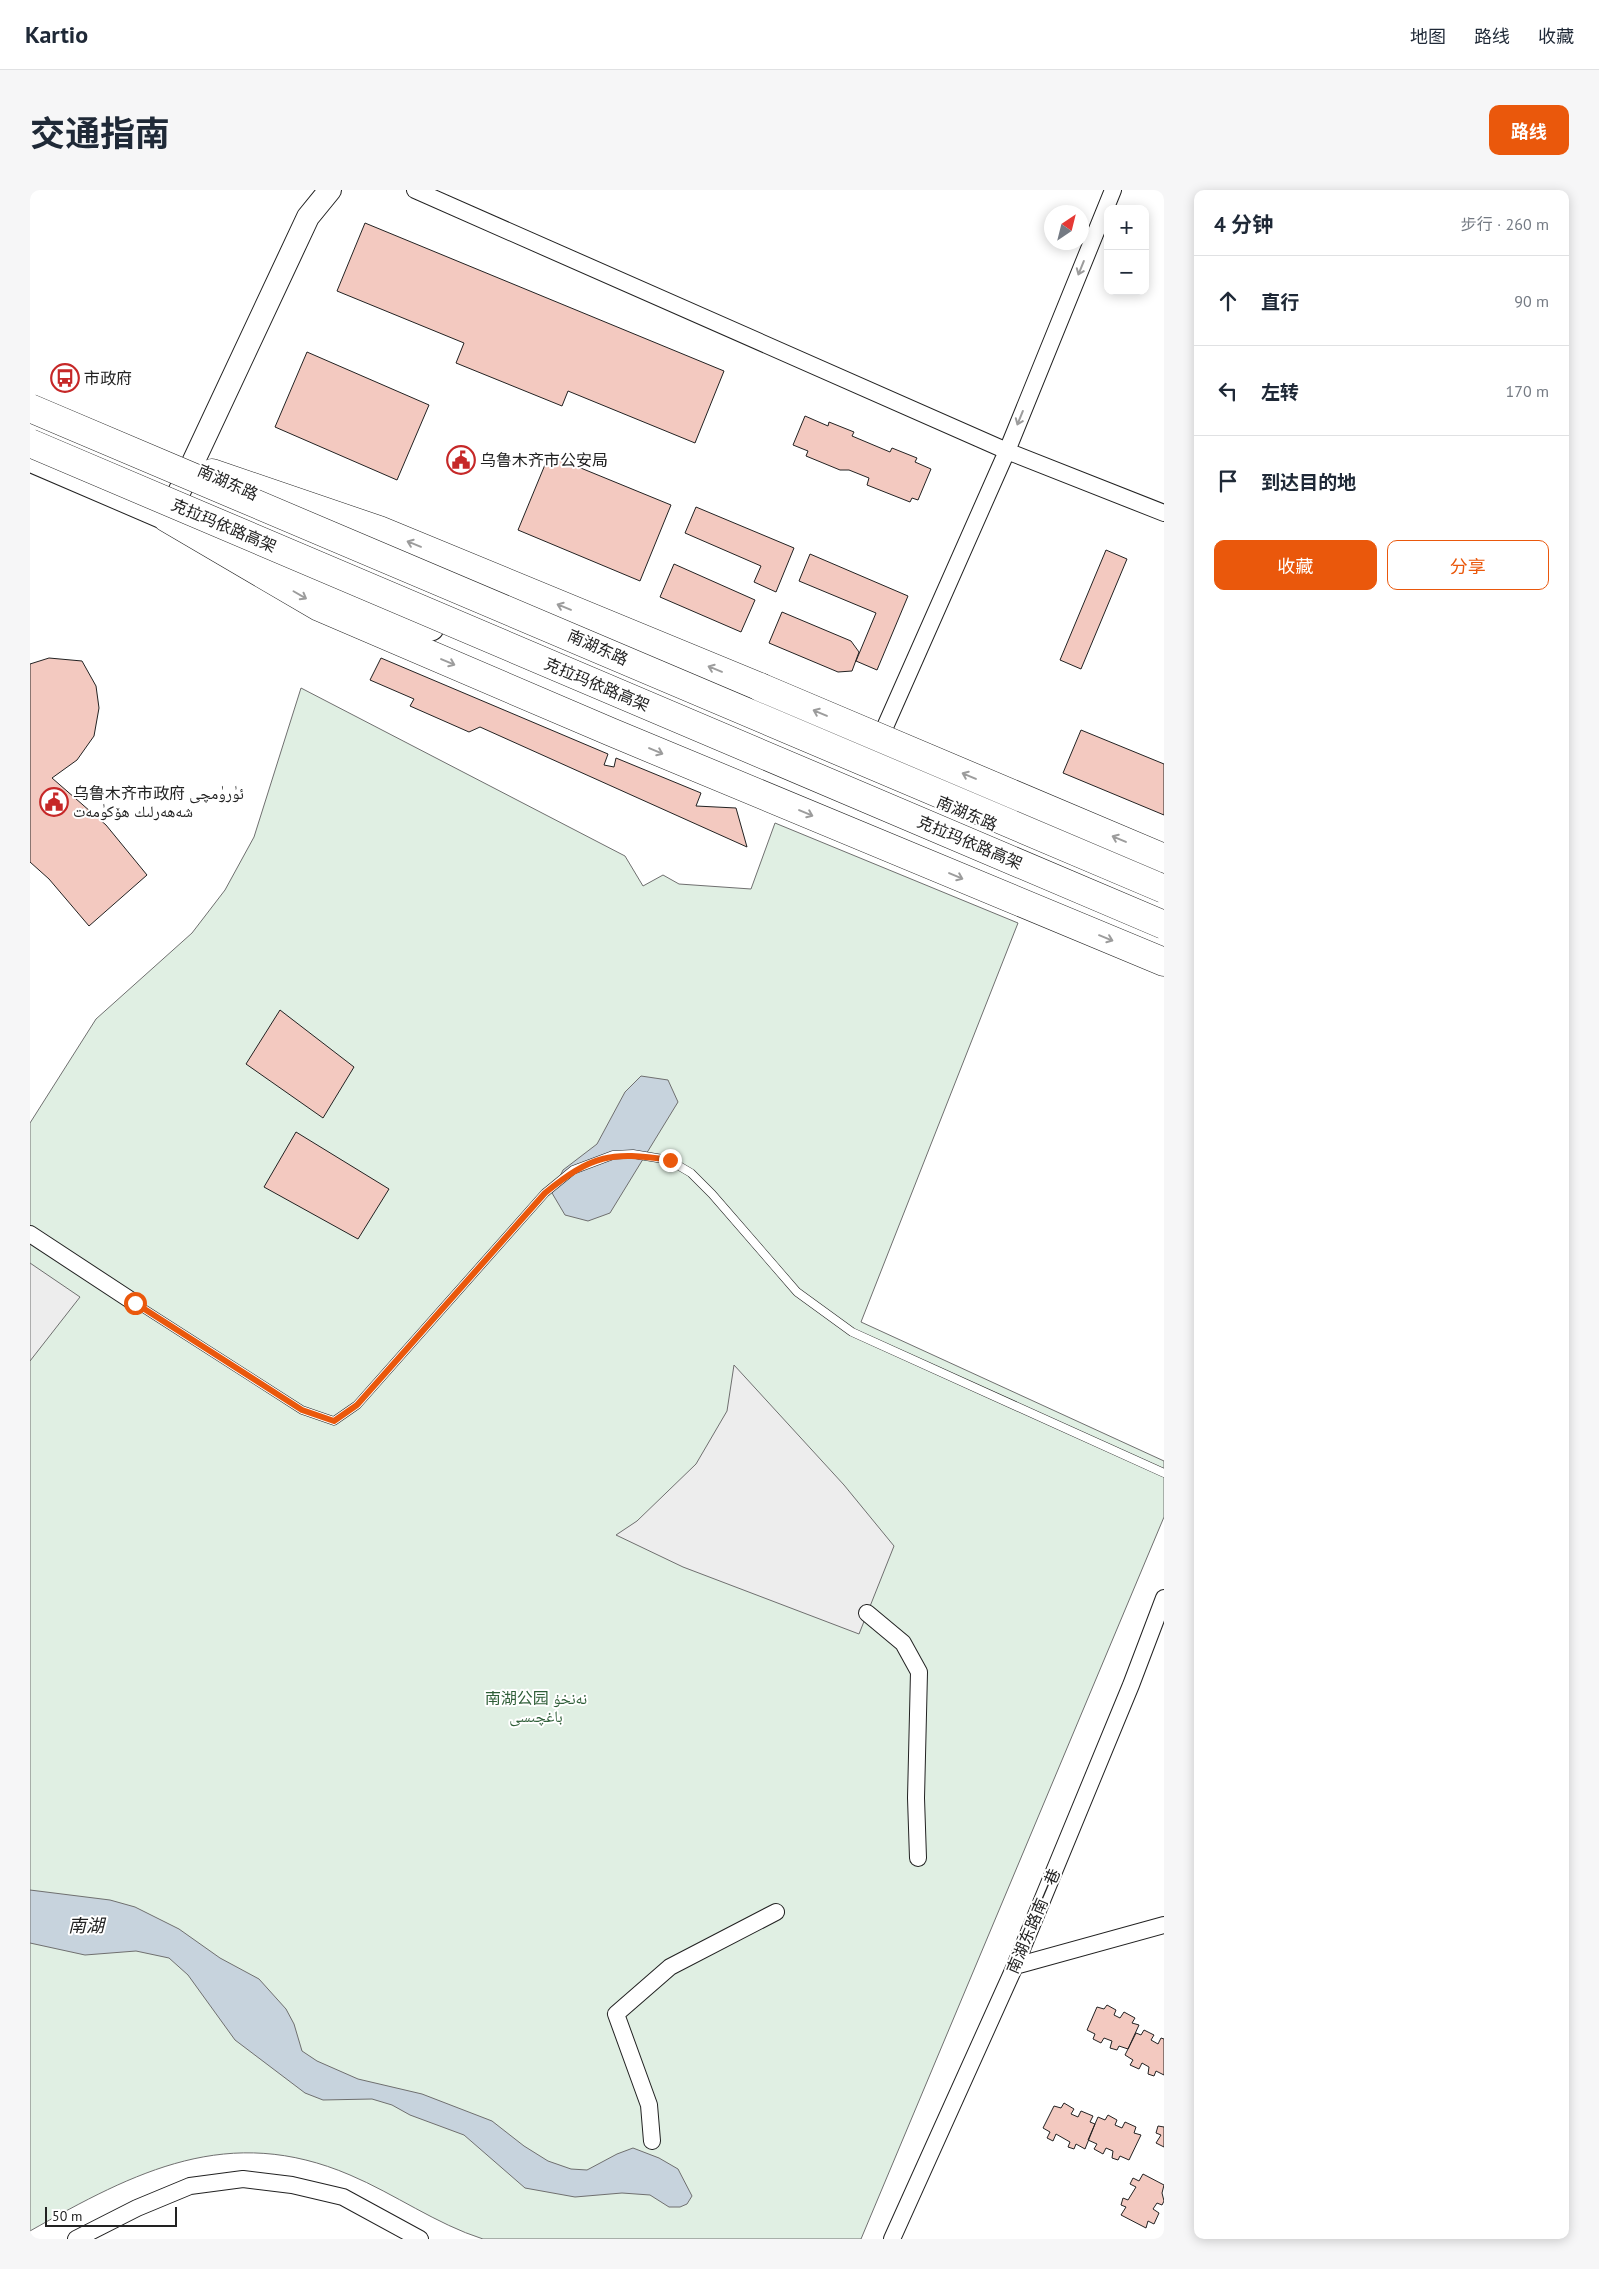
<!DOCTYPE html>
<html lang="zh">
<head>
<meta charset="utf-8">
<style>
	:root { --surface:#fff; --page:#f6f6f7; --text:#1f2937; --muted:#747a83; --line:#e0e1e3; --accent:#ea580c }
	body { margin:0; font-family:"PT Sans","Noto Naskh Arabic","Noto Sans SC",sans-serif; background:var(--page); color:var(--text) }
	.controls { position:absolute; right:15px; top:15px; display:grid; overflow:hidden; border-radius:10px; box-shadow:0 2px 12px #0003 }
	.controls button { width:45px; height:45px; display:grid; place-items:center; padding:0; border:0; border-bottom:1px solid var(--line); background:var(--surface); color:var(--text); font:25px sans-serif }
	.compass { position:absolute; left:1014px; top:15px; width:45px; height:45px; border-radius:50%; background:var(--surface); box-shadow:0 2px 12px #0003; rotate:35deg }
	.scale { position:absolute; left:15px; bottom:12px; width:132px; box-sizing:border-box; padding-left:5px; border:2px solid #222; border-top:0; font-size:14px; line-height:18px; white-space:nowrap; color:#222; -webkit-text-stroke:4px #fff; paint-order:stroke }
	.stop { position:absolute; width:15px; height:15px; margin:-11px; border:4px solid #ea580c; border-radius:50%; background:#fff }
	.stop.end { background:#ea580c; border-color:#fff; box-shadow:0 1px 5px #0008 }
	.list { margin:0; padding:0; list-style:none }
	h2 { display:flex; justify-content:space-between; align-items:center; height:65px; margin:0; padding:0 20px; font-size:21px }
	h2 small { font-size:16px; font-weight:400; color:var(--muted) }
	.list li { display:grid; grid-template-columns:32px 1fr auto; gap:15px; align-items:center; box-sizing:border-box; height:90px; padding:0 20px; border-top:1px solid var(--line) }
	.list b { display:block; font-size:19px; white-space:nowrap }
	.list em { font-size:16px; font-style:normal; color:var(--muted) }
	.actions { display:flex; gap:10px; padding:15px 20px }
	.actions a { flex:1; padding:11px 0; border:1px solid var(--accent); border-radius:10px; text-align:center; font-size:18px; color:var(--accent) }
	.actions .main { background:var(--accent); color:#fff }
	.icon { flex:none; width:28px; height:28px; fill:none; stroke:currentColor; stroke-width:2; stroke-linecap:round; stroke-linejoin:round }
	.map { position:relative; flex:none; width:1134px; height:2049px; overflow:hidden; border-radius:10px }
	header { display:flex; align-items:center; gap:30px; box-sizing:border-box; height:70px; padding:0 25px; background:var(--surface); border-bottom:1px solid var(--line) }
	header strong { font-size:24px }
	nav { display:flex; gap:28px; margin-inline-start:auto; font-size:18px }
	.intro { display:flex; align-items:center; justify-content:space-between; box-sizing:border-box; height:120px; padding:0 30px }
	h1 { margin:0; font-size:35px }
	.button { padding:12px 22px; border-radius:10px; background:var(--accent); color:#fff; font-size:18px; font-weight:700 }
	main { display:flex; gap:30px; padding:0 30px }
	aside { flex:1; background:var(--surface); border-radius:10px; box-shadow:0 2px 12px #0003 }
	.map>svg:first-child { display:block }
	.green { fill:#e0efe3; stroke:#6f6f6f }
	.parking { fill:#ededed; stroke:#6f6f6f }
	.water { fill:#c7d3dd; stroke:#6f6f6f }
	.building { fill:#f3c9c0; stroke:#222 }
	.lines { fill:none; stroke-linecap:round; stroke-linejoin:round }
	.lane-casing { stroke:#222; stroke-width:9 }
	.street-casing { stroke:#222; stroke-width:18 }
	.secondary-casing { stroke:#222; stroke-width:24 }
	.primary-casing { stroke:#222; stroke-width:27 }
	.highway-casing { stroke:#222; stroke-width:29 }
	.lane { stroke:#fff; stroke-width:8 }
	.street { stroke:#fff; stroke-width:16 }
	.secondary { stroke:#fff; stroke-width:22 }
	.primary { stroke:#fff; stroke-width:25 }
	.highway { stroke:#fff; stroke-width:28 }
	.highway-bridge-casing { stroke:#222; stroke-width:29; stroke-linecap:butt }
	.highway-bridge { stroke:#fff; stroke-width:28 }
	.oneway { stroke:#9c9c9c }
	.route { stroke:#ea580c; stroke-width:6 }
	.labels { text-anchor:middle; stroke-width:4; stroke-linejoin:round; paint-order:stroke }
	.poi-label { font-size:16px; fill:#222; stroke:#fff; text-anchor:start }
	.street-label { font-size:16px; fill:#222; stroke:#fff }
	.park-label { font-size:16px; fill:#2f5e38; stroke:#fff }
	.water-label { font-size:18px; font-style:italic; fill:#222; stroke:#fff }
</style>
</head>
<body>
<header>
<strong>Kartio</strong>
<nav><a>地图</a><a>路线</a><a>收藏</a></nav>
</header>
<div class="intro"><h1>交通指南</h1><a class="button">路线</a></div>
<main>
<div class="map">
<svg width="1134" height="2049" viewBox="0 0 1134 2049">
	<rect width="100%" height="100%" fill="#fff"/>
	<path class="green" d="M271,498l324,168 18,30 20,-11 16,9 72,5 24,-66 243,100 -157,399 303,139v56l-303,722h-378c-47,-15 -88,-45 -133,-64 -121,-52 -214,-4 -320,56v-1108l66,-104 96,-86 33,-43 29,-53z"/>
	<path class="parking" d="M0,1073l50,34 -50,64z
		M704,1175l110,120 50,61 -35,88 -176,-67 -67,-32 21,-14 59,-57 31,-53z"/>
	<path class="water" d="M611,886l27,4 10,22 -68,111 -22,8 -23,-6 -13,-22 11,-23 34,-26 28,-52z
		M0,1700l80,10 25,7 44,22 41,29 39,21 27,30 8,15 8,27 15,10 41,18 64,15 70,27 32,25 24,15 23,8 16,1 30,-16 16,-6 26,10 19,11 14,27 -5,8 -7,3h-11l-19,-12 -28,-2 -47,4 -50,-9 -61,-53 -54,-20 -18,-10 -20,-6 -49,1 -18,-7 -70,-53 -47,-65 -19,-17 -33,-7 -51,4 -55,-12z"/>
	<path class="building" d="M335,33l359,148 -29,72 -127,-52 -6,15 -106,-43 8,-20 -127,-52z
		M277,162l122,53 -32,75 -122,-53z
		M775,226l23,10 1,-4 25,10 -2,4 38,16 2,-4 25,10 -2,4 16,7 -13,31 -6,-2 -2,4 -43,-17 2,-7 -20,-8h-9l-34,-14 2,-5 -15,-6z
		M519,265l122,50 -31,76 -122,-51z
		M666,317l98,41 -18,44 -22,-10 7,-16 -76,-33z
		M1076,360l21,9 -46,110 -21,-9z
		M780,364l98,42 -31,74 -21,-9 20,-48 -77,-32z
		M644,374l81,36 -14,32 -81,-35z
		M752,422l69,29 8,11 -7,19 -14,1 -69,-29z
		M19,468l33,3 14,25 3,22 -5,28 -17,24 -25,18 54,47 41,50 -58,51 -40,-47 -19,-17v-198z
		M351,468l227,96 -4,11 10,2 2,-9 85,35 -5,13 40,2 11,39 -267,-120 -11,5 -59,-26 4,-7 -44,-19z
		M1051,540l83,34v51l-101,-42z
		M250,820l74,57 -31,51 -77,-54z
		M266,942l93,57 -31,50 -94,-52z
		M1077,1815l9,5 -2,5 6,3 4,-6 11,6 -3,5 7,2 -11,24 -9,-3 -2,4 -7,-2 2,-7 -8,-3 -3,5 -8,-4 2,-5 -8,-4 10,-23 7,2z
		M1114,1840l10,5 -3,5 7,4 3,-6 3,1v36l-8,-4 -2,5 -6,-2 1,-7 -7,-4 -3,6 -9,-4 3,-5 -8,-5 11,-22 5,2z
		M1034,1913l10,6 -3,5 7,3 3,-6 12,5 -3,6 5,2 -10,25 -9,-5 -2,5 -6,-2 2,-5 -14,-8 -3,7 -6,-3 3,-6 -7,-4 11,-22 7,2z
		M1078,1925l9,5 -2,5 7,3 3,-6 11,5 -2,6 7,2 -12,25 -9,-4 -2,4 -6,-2 1,-7 -7,-3 -3,6 -9,-5 3,-5 -9,-4 10,-23 7,3z
		M1128,1936l6,1v20l-8,-4 5,-8 -5,-2z
		M1113,1984l21,11 -2,8 2,8 -2,4 -5,-2 -4,6 6,4 -5,11 -6,-3 -2,7 -25,-13 5,-8 -5,-2 2,-7 5,2 8,-13 -6,-3 3,-6 6,3z"/>
	<g class="lines">
		<defs>
			<path id="lane" d="M105,1113l167,107 32,11 23,-16 188,-212 28,-23 40,-15 20,-1 36,6 22,13 21,21 85,98 55,40 312,141"/>
			<path id="street" d="M385,0l592,261 157,62
				M847,555l130,-294 106,-261
				M0,1044l105,69
				M837,1423l36,30 16,29 -3,126 2,60
				M985,1776l149,-41
				M622,1951l-3,-36 -33,-91 54,-47 106,-55
				M46,2049l61,-31 53,-22 53,-7 49,6 51,12 77,42
				M862,2049l123,-273 116,-281 33,-87"/>
			<path id="secondary" d="M137,328l141,-301 22,-27"/>
			<path id="primary" d="M0,269l156,67
				M200,354l201,84"/>
			<path id="highway" d="M182,283l167,57 381,157
				M137,328l152,89 292,125 553,230"/>
		</defs>
		<use href="#lane" class="lane-casing"/>
		<use href="#street" class="street-casing"/>
		<use href="#secondary" class="secondary-casing"/>
		<use href="#primary" class="primary-casing"/>
		<use href="#highway" class="highway-casing"/>
		<use href="#lane" class="lane"/>
		<use href="#street" class="street"/>
		<use href="#secondary" class="secondary"/>
		<use href="#primary" class="primary"/>
		<use href="#highway" class="highway"/>
		<defs>
			<path id="highway-bridge" d="M0,218l1134,481
				M0,253l1134,482
				M730,497l404,171"/>
		</defs>
		<use href="#highway-bridge" class="highway-bridge-casing"/>
		<use href="#highway-bridge" class="highway-bridge"/>
	</g>
	<defs><path id="oneway-shaft" d="M-6 0H5M1.5-3L5.5 0L1.5 3" fill="none" stroke-width="1.6" stroke-linecap="round" stroke-linejoin="round" transform="scale(1.25)"/></defs>
	<g class="oneway">
		<use href="#oneway-shaft" transform="translate(1051 78) rotate(112)"/>
		<use href="#oneway-shaft" transform="translate(990 228) rotate(112)"/>
		<use href="#oneway-shaft" transform="translate(384 354) rotate(-158)"/>
		<use href="#oneway-shaft" transform="translate(270 405) rotate(30)"/>
		<use href="#oneway-shaft" transform="translate(534 417) rotate(-158)"/>
		<use href="#oneway-shaft" transform="translate(418 472) rotate(23)"/>
		<use href="#oneway-shaft" transform="translate(685 479) rotate(-158)"/>
		<use href="#oneway-shaft" transform="translate(790 523) rotate(-157)"/>
		<use href="#oneway-shaft" transform="translate(626 561) rotate(23)"/>
		<use href="#oneway-shaft" transform="translate(939 586) rotate(-157)"/>
		<use href="#oneway-shaft" transform="translate(776 623) rotate(23)"/>
		<use href="#oneway-shaft" transform="translate(1089 649) rotate(-157)"/>
		<use href="#oneway-shaft" transform="translate(926 686) rotate(23)"/>
		<use href="#oneway-shaft" transform="translate(1076 748) rotate(22)"/>
	</g>
	<g class="lines">
		<path class="route" d="M105,1113l167,107 32,11 23,-16 188,-212c47,-38 65,-42 125,-33"/>
	</g>
	<defs>
		<symbol id="bus-ring" viewBox="-11 -11 22 22"><circle r="9.5" fill="#fff" stroke="#c62828" stroke-width="1.5"/><path d="M-5-6H5V4H4V6H2V4H-2V6H-4V4H-5ZM-3.5-4V0h7V-4ZM-3.5 1.2v1.5H-2V1.2ZM2 1.2v1.5H3.5V1.2Z" fill="#c62828"/></symbol>
		<symbol id="civic-ring" viewBox="-11 -11 22 22"><circle r="9.5" fill="#fff" stroke="#c62828" stroke-width="1.5"/><path d="M-.6-6.5H3V-4.5H.6V-3L4-1V1h2V6H-6V1h2V-1L-.6-3ZM-1.2 2.5V6h2.4V2.5Z" fill="#c62828"/></symbol>
	</defs>
	<g fill-rule="evenodd">
		<use href="#bus-ring" x="19" y="172" width="32" height="32"/>
		<use href="#civic-ring" x="415" y="254" width="32" height="32"/>
		<use href="#civic-ring" x="8" y="596" width="32" height="32"/>
	</g>
	<g class="labels">
		<g class="poi-label">
			<text x="54" y="194">市政府</text>
			<text x="450" y="276">乌鲁木齐市公安局</text>
			<text x="43" y="609">乌鲁木齐市政府 ئۈرۈمچى<tspan x="43" dy="18">شەھەرلىك ھۆكۈمەت</tspan></text>
		</g>
		<g class="street-label">
			<text transform="translate(198 292) rotate(24)" y="6">南湖东路</text>
			<text transform="translate(194 335) rotate(23)" y="6">克拉玛依路高架</text>
			<text transform="translate(568 457) rotate(24)" y="6">南湖东路</text>
			<text transform="translate(567 494) rotate(23)" y="6">克拉玛依路高架</text>
			<text transform="translate(937 623) rotate(23)" y="6">南湖东路</text>
			<text transform="translate(940 652) rotate(23)" y="6">克拉玛依路高架</text>
			<text transform="translate(1003 1731) rotate(-67)" y="6">南湖东路南一巷</text>
		</g>
		<g class="park-label">
			<text x="506" y="1514">南湖公园 نەنخۇ<tspan x="506" dy="18">باغچىسى</tspan></text>
		</g>
		<g class="water-label">
			<text x="56" y="1742">南湖</text>
		</g>
	</g>
</svg>
<div class="controls">
<button>+</button>
<button>−</button>
</div>
<svg class="compass" viewBox="-18 -18 36 36"><path d="M0-13l5 13h-10z" fill="#e53935"/><path d="M0 13l5-13h-10z" fill="#747a83"/></svg>
<div class="scale">50 m</div>
<div class="stop" style="left:105px;top:1113px"></div>
<div class="stop end" style="left:640px;top:970px"></div>
</div>
<aside>
<h2>4 分钟<small>步行 · 260 m</small></h2>
<ul class="list">
<li><svg class="icon" aria-label="ahead" viewBox="0 0 24 24"><path d="M12 20V5M6 11l6-6 6 6"/></svg><div><b>直行</b></div><em>90 m</em></li>
<li><svg class="icon" aria-label="left" viewBox="0 0 24 24"><path d="M17 20v-9H6M10 6l-5 5 5 5"/></svg><div><b>左转</b></div><em>170 m</em></li>
<li><svg class="icon" aria-label="arrive" viewBox="0 0 24 24"><path d="M6 21V4h12l-3 4 3 4H6"/></svg><div><b>到达目的地</b></div></li>
</ul>
<div class="actions"><a class="main">收藏</a><a>分享</a></div>
</aside>
</main>
</body>
</html>
